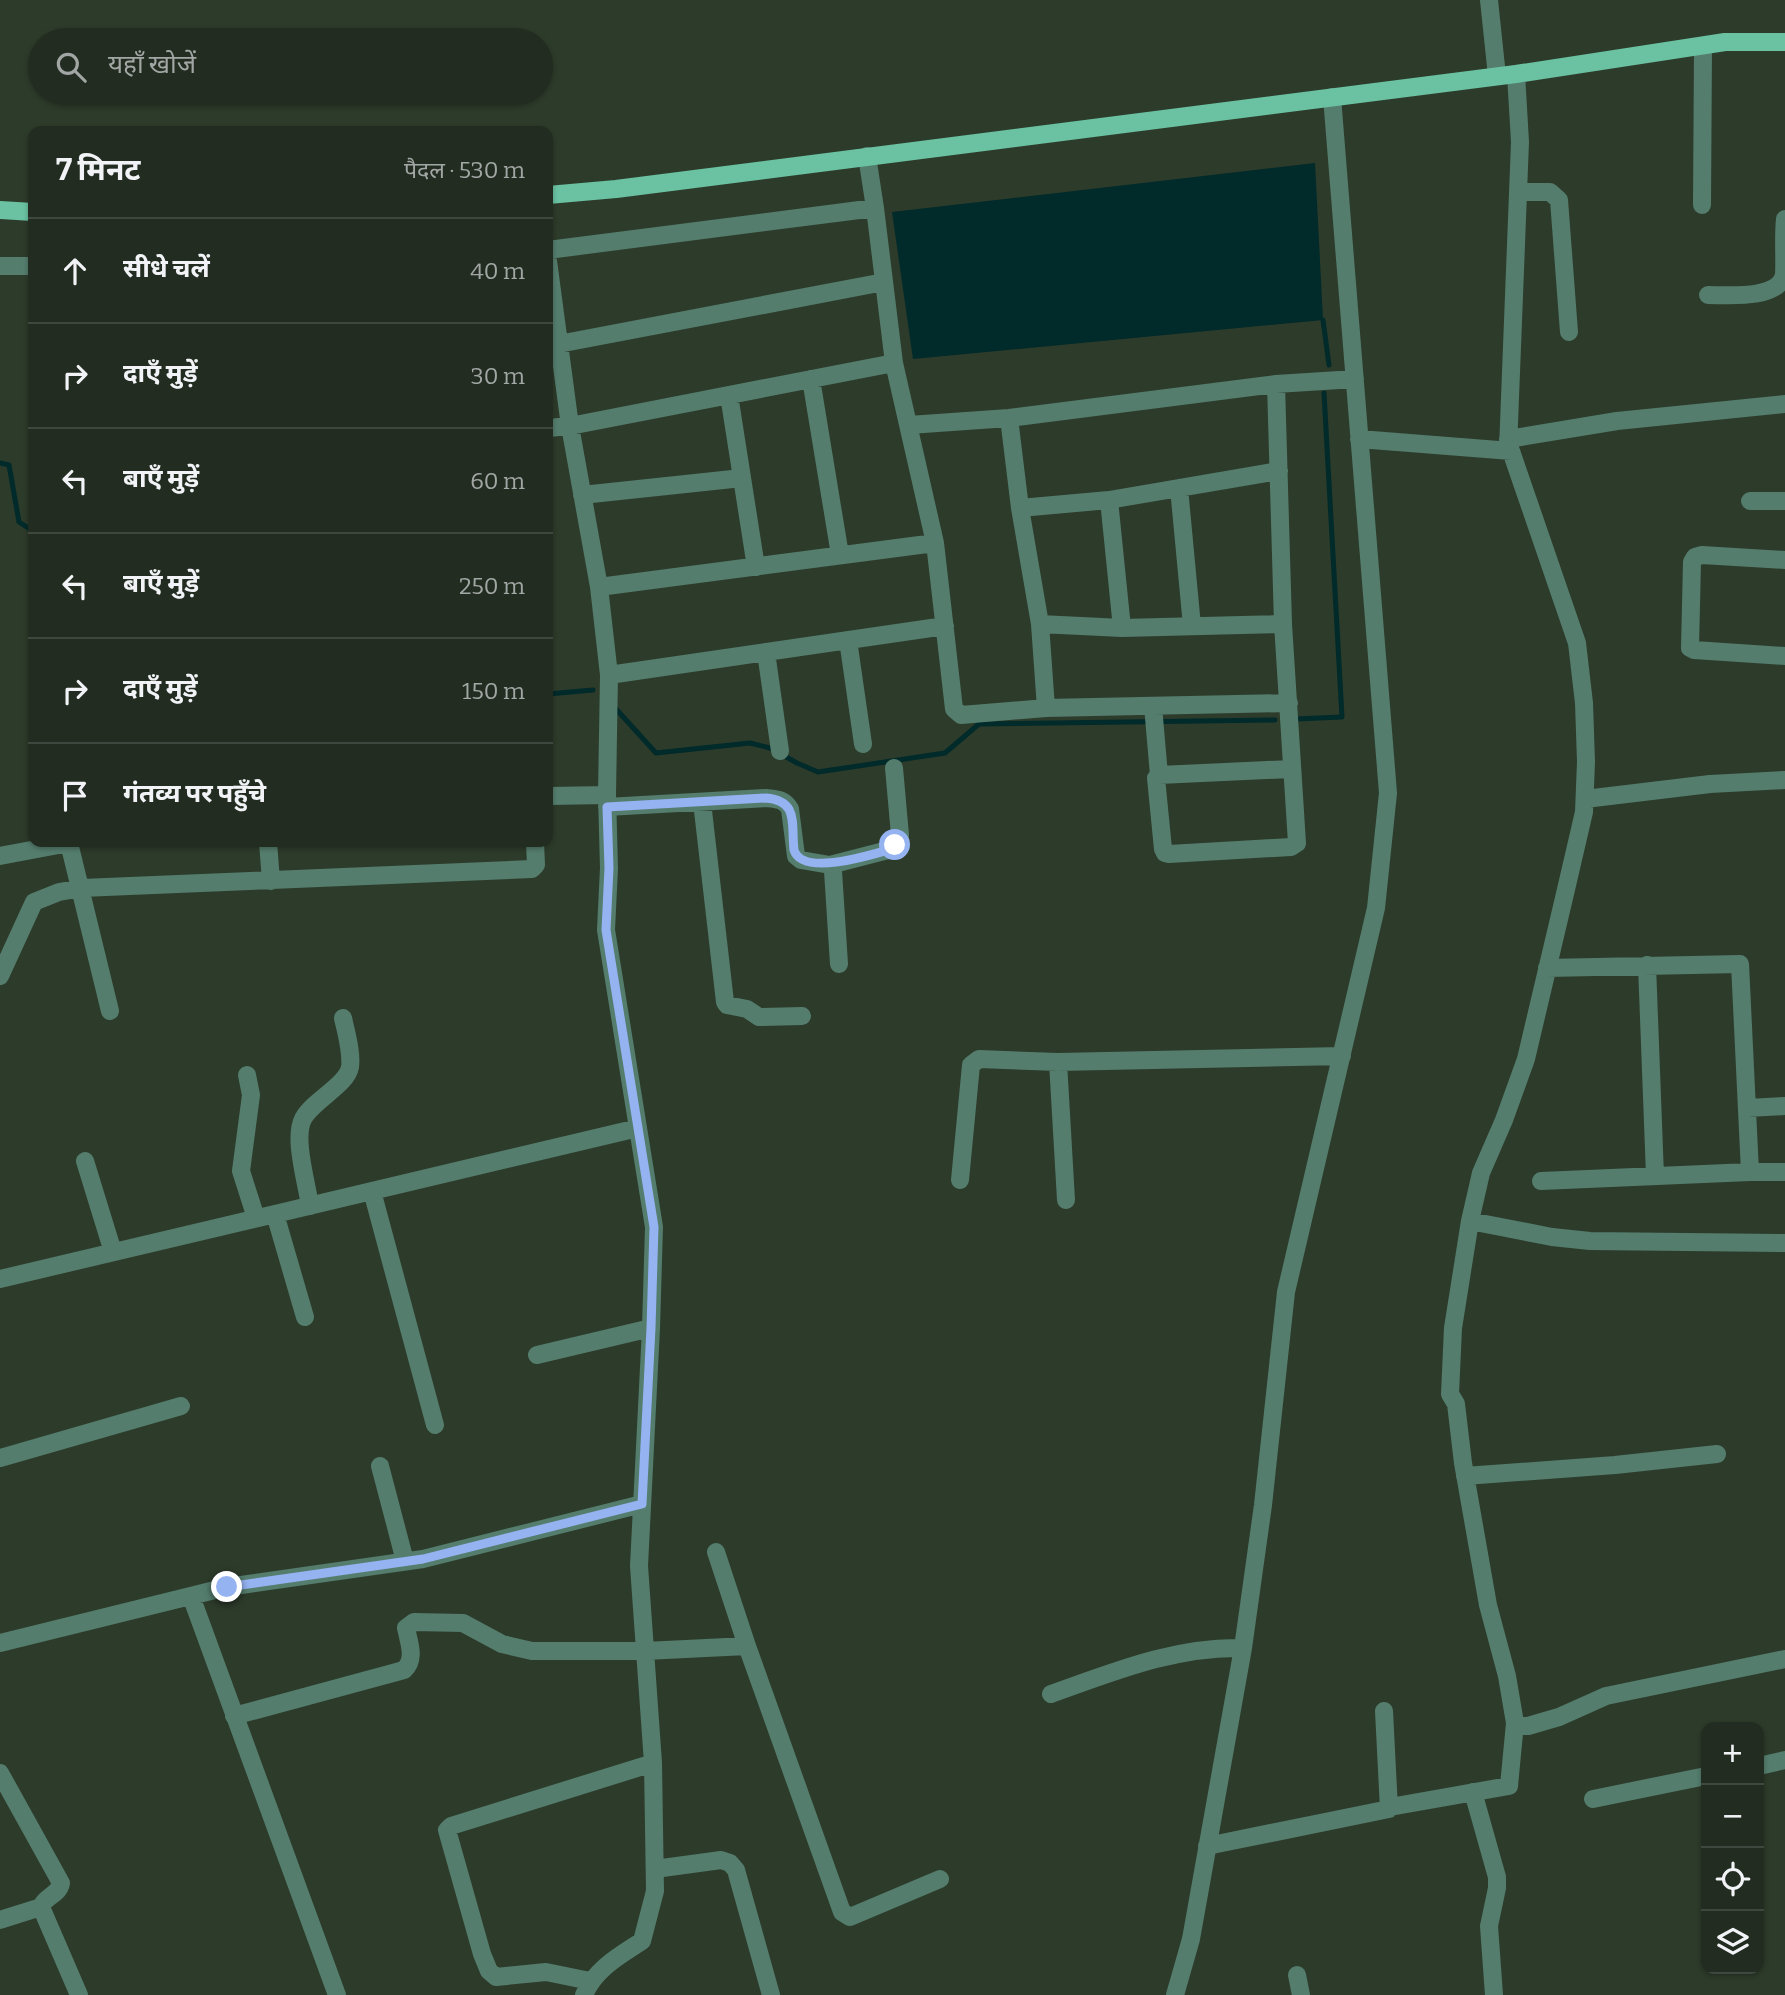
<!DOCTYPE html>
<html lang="hi">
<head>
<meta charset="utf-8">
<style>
	:root { --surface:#222c20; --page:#2a3429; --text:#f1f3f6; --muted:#a2a7a5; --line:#3f483e }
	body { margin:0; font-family:Bitter,"Noto Sans Devanagari",serif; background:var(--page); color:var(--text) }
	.controls { position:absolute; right:21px; bottom:21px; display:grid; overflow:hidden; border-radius:14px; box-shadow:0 2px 5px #0004 }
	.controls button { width:63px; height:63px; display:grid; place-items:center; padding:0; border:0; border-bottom:2px solid var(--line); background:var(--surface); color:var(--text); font:35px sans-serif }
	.stop { position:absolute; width:21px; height:21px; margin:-16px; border:5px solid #95b2f1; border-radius:50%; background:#fff }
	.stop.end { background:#95b2f1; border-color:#fff; box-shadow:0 2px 7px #0008 }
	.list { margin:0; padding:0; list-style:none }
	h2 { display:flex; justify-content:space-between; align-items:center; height:91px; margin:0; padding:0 28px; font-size:30px }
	h2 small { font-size:23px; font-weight:400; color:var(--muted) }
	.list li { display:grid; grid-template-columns:46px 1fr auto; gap:21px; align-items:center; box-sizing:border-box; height:105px; padding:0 28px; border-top:2px solid var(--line) }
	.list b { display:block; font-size:26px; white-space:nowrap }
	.list em { font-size:23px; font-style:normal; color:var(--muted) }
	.icon { flex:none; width:38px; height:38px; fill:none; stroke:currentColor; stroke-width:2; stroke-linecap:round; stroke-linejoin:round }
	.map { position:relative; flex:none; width:1785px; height:1995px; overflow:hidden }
	.search { position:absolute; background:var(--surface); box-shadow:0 2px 5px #0004; left:28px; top:28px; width:525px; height:77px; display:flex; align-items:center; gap:18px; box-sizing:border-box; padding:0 24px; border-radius:38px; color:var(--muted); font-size:26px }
	.panel { position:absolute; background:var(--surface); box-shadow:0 2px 5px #0004; left:28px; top:126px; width:525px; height:721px; border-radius:14px }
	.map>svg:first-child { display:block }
	.water { fill:#012a2b }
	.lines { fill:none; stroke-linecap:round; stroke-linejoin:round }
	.stream { stroke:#012a2b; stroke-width:5 }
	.minor { stroke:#547d6d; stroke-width:18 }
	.major { stroke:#6ac2a3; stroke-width:18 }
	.route { stroke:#95b2f1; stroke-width:9 }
</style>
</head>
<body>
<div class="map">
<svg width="1785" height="1995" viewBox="0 0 1785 1995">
	<rect width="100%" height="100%" fill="#2d3b2a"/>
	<path class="water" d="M1315,163l8,157 -410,39 -21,-147z"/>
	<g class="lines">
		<path class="stream" d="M1323,320l6,45
			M0,463l9,2 10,57 14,9
			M548,694l45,-4
			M616,709l40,44 94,-10 20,5 27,15 21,9 127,-19 34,-29 296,-4
			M1296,719l46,-2 -18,-324"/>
		<path class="minor" d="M1489,0l8,76
			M867,156l8,52 19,155 41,180 19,166 7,6 85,-7 243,-5
			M1518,192h32l9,8 10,132
			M1702,205l1,-159
			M548,250l327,-42
			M548,261l22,165 29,161 10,88 -2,120 2,73 -3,62 48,297 -3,101 -12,238 14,197 2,128 -13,50c-23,15 -47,28 -58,54
			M0,266h33
			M1708,295c19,0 70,5 76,-20 1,-17 -1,-38 1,-56
			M548,346l336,-64
			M811,379l29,176
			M1276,384l7,240 14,219 -6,4 -122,7 -4,-1 -2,-4 -7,-71 3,-3 132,-6
			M729,395l27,172
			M1009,418l11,90 20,116 6,84
			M909,425l100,-7 267,-34 79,-5
			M548,428l22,-2 324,-63
			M1359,439l152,12 66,192 7,60 2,59 -2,50 -20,86 -38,161 -22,61 -23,53 -11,48 -17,107 -3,66 6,10 7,59 25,142 19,71 8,47 3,3h10l31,-9 47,-21 179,-37
			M1508,439l109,-18 168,-17
			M1508,449l12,-307 -4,-68
			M1179,488l13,138
			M582,495l160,-17
			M1109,500l13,128
			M1750,501h35
			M1020,508l89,-8 170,-29
			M1785,560l-83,-5 -7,2 -3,5 -2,86 4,2 91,6
			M599,587l336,-44
			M1040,624l82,4 161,-4
			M848,640l15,104
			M766,652l14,99
			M609,675l336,-49
			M1153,706l6,69
			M548,796l59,-1
			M1585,799l125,-15 75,-4
			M702,802l23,200 2,3 20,4 12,8 43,-1
			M607,807l159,-9c11,1 18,1 24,11l6,47 5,4 29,5 3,6 6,93
			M268,842l3,39
			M0,856l69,-13 41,168
			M830,865l58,-15 7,-5 5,-10 -6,-67
			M1647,965l8,211
			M0,976l34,-74 25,-10 23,-4 450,-19 4,-4 -1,-23
			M1058,1062l8,138
			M247,1075l4,20 -10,76 15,47
			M1748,1108l37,-2
			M85,1161l28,91
			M1750,1172h35
			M960,1180l11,-115 8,-6 79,3 284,-6
			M1541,1181l209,-9 -10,-208 -193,4
			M372,1191l63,234
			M310,1206c-3,-22 -17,-68 -7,-87 9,-18 44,-34 47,-52 2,-15 -4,-35 -7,-49
			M275,1214l30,103
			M1470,1221l82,16 38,4 195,2
			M0,1279l638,-151
			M537,1355l114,-27
			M0,1458l181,-52
			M380,1466l25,95
			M1465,1476l150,-11 102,-11
			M716,1552l31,94 95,266 8,5 90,-38
			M191,1596l146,399
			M0,1643l227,-56 196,-28 219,-55
			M1051,1694c62,-22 125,-48 192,-46
			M234,1716l170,-46c12,-11 5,-27 2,-42l8,-6 49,1 39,21 30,7h113l102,-5
			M1759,1766l26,-6
			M0,1773l61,110c-2,12 -16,13 -20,24l38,88
			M1473,1792l24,85v11l-8,38 5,69
			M1593,1799l113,-23
			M1390,1807l119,-21 6,-63
			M1207,1846l182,-37 -5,-98
			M655,1869l66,-9 9,3 6,7 35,125
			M0,1920l41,-13
			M1297,1975l4,20
			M590,1981l-44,-9 -50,5 -7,-6 -7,-17 -35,-124 4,-4 202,-63
			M1175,1995l16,-56 52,-291 20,-143 23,-213 90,-384 12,-115 -56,-696"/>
		<path class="major" d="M548,195l68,-6 900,-115 209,-32h60
			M0,210l33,2"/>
	</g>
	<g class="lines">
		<path class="route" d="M227,1587l196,-28 219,-55 9,-176 3,-101 -48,-297 3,-62 -2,-61 159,-9c33,3 25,25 28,52 8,26 74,6 94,0l7,-5"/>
	</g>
</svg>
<div class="controls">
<button>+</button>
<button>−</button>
<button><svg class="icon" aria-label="locate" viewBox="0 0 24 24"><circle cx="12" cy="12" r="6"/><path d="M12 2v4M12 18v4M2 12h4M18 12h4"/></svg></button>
<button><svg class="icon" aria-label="layers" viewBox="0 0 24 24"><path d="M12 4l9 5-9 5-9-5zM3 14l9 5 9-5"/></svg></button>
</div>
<div class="stop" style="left:895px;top:845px"></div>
<div class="stop end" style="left:227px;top:1587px"></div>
<div class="search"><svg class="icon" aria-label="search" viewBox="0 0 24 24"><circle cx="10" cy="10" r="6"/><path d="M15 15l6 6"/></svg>यहाँ खोजें</div>
<section class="panel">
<h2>7 मिनट<small>पैदल · 530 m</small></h2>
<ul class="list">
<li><svg class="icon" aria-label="ahead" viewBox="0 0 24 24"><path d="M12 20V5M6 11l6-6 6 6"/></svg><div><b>सीधे चलें</b></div><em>40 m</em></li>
<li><svg class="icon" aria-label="right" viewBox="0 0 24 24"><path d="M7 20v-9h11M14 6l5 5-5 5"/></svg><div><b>दाएँ मुड़ें</b></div><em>30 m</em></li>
<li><svg class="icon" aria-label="left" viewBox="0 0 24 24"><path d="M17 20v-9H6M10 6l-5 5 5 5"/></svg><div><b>बाएँ मुड़ें</b></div><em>60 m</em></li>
<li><svg class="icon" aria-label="left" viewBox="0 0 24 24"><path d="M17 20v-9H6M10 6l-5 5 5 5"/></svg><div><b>बाएँ मुड़ें</b></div><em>250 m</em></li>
<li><svg class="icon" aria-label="right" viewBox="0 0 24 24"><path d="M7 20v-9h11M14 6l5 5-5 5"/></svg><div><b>दाएँ मुड़ें</b></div><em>150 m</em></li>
<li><svg class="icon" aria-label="arrive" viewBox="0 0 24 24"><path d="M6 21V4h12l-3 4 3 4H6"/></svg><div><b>गंतव्य पर पहुँचे</b></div></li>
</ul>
</section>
</div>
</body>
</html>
